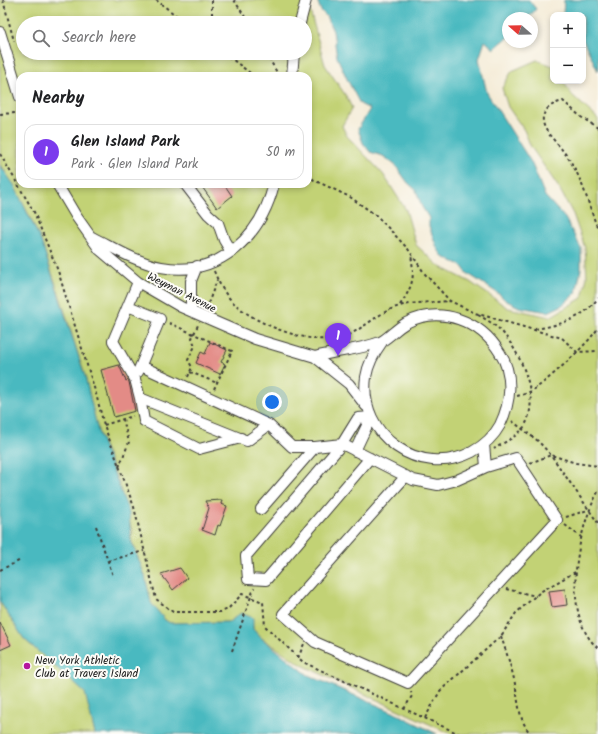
<!DOCTYPE html>
<html lang="en">
<head>
<meta charset="utf-8">
<style>
	:root { --surface:#fff; --page:#f6f6f6; --text:#202124; --muted:#757577; --line:#e0e0e0; --accent:#7c3aed }
	body { margin:0; font-family:Kalam,sans-serif; background:var(--page); color:var(--text) }
	.controls { position:absolute; right:12px; top:12px; display:grid; overflow:hidden; border-radius:8px; box-shadow:0 2px 6px #0003 }
	.controls button { width:36px; height:36px; display:grid; place-items:center; padding:0; border:0; border-bottom:1px solid var(--line); background:var(--surface); color:var(--text); font:20px sans-serif }
	.compass { position:absolute; left:502px; top:12px; width:36px; height:36px; border-radius:50%; background:var(--surface); box-shadow:0 2px 6px #0003; rotate:290deg }
	.you { position:absolute; left:272px; top:402px; width:14px; height:14px; margin:-10px; border:3px solid #fff; border-radius:50%; background:#1a73e8; box-shadow:0 0 0 6px #1a73e833 }
	.badge { display:grid; place-items:center; width:26px; height:26px; border-radius:50%; background:var(--accent); color:#fff; font-size:13px; font-weight:700 }
	.pin { position:absolute; translate:-50% -33px; filter:drop-shadow(0 1px 2px #0008) }
	.pin::after { content:''; position:absolute; top:21px; width:14px; height:12px; background:inherit; clip-path:polygon(0 0,100% 0,50% 100%) }
	.list { margin:0; padding:0; list-style:none }
	h2 { display:flex; justify-content:space-between; align-items:center; height:52px; margin:0; padding:0 16px; font-size:17px }
	h2 small { font-size:13px; font-weight:400; color:var(--muted) }
	.list li { display:grid; grid-template-columns:26px 1fr auto; gap:12px; align-items:center; box-sizing:border-box; height:56px; margin:0 8px 8px; padding:0 8px; border:1px solid var(--line); border-radius:12px }
	.list b { display:block; font-size:15px; white-space:nowrap }
	.list p { margin:0; font-size:13px; white-space:nowrap; color:var(--muted) }
	.list em { font-size:13px; font-style:normal; color:var(--muted) }
	.icon { flex:none; width:22px; height:22px; fill:none; stroke:currentColor; stroke-width:2; stroke-linecap:round; stroke-linejoin:round }
	.map { position:relative; flex:none; width:598px; height:734px; overflow:hidden }
	.search { position:absolute; background:var(--surface); box-shadow:0 2px 6px #0003; left:16px; top:16px; width:296px; height:44px; display:flex; align-items:center; gap:10px; box-sizing:border-box; padding:0 14px; border-radius:22px; color:var(--muted); font-size:15px }
	.panel { position:absolute; background:var(--surface); box-shadow:0 2px 6px #0003; left:16px; top:72px; width:296px; height:116px; border-radius:12px }
	.map>svg:first-child { display:block }
	.green { fill:#c2d274; stroke:#6f7748; fill-rule:evenodd }
	.water { fill:#4ab9c0; stroke:#336a6e }
	.building { fill:#e38b86 }
	.lines { fill:none; stroke-linecap:round; stroke-linejoin:round }
	.minor-casing { stroke:#3c3b38; stroke-width:12 }
	.path { stroke:#3c3b38; stroke-width:2; stroke-dasharray:3 3; stroke-linecap:butt }
	.minor { stroke:#fff; stroke-width:10 }
	.poi-dot { fill:#b5179e; stroke:#fdfcf7; stroke-width:1.5 }
	.labels { text-anchor:middle; stroke-width:4; stroke-linejoin:round; paint-order:stroke }
	.street-label { font-size:11px; fill:#1c1c1c; stroke:#fdfcf7 }
	.poi-label { font-size:11px; fill:#1c1c1c; stroke:#fdfcf7; text-anchor:start }
</style>
</head>
<body>
<div class="map">
<svg width="598" height="734" viewBox="0 0 598 734">
	<rect width="100%" height="100%" fill="#fdfcf7"/>
	<filter id="ink" filterUnits="userSpaceOnUse"><feTurbulence type="fractalNoise" baseFrequency=".025" numOctaves="2"/><feDisplacementMap in="SourceGraphic" scale="8" xChannelSelector="R" yChannelSelector="G"/><feConvolveMatrix kernelMatrix="1 2 1 2 8 2 1 2 1" color-interpolation-filters="sRGB"/></filter>
	<filter id="wash" filterUnits="userSpaceOnUse"><feTurbulence type="fractalNoise" baseFrequency=".012" numOctaves="4" result="noise"/><feDisplacementMap in="SourceGraphic" scale="16" xChannelSelector="R" yChannelSelector="G"/><feGaussianBlur stdDeviation="0.9" result="paint"/><feColorMatrix in="noise" values="0 0 0 0 0 0 0 0 0 0 0 0 0 0 0 0 0 1.4 0 .05"/><feComposite in="paint" operator="in"/></filter>
	<g filter="url(#wash)">
		<rect width="100%" height="100%" fill="#f4ebd6"/>
		<path class="green" d="M0,0h307l18,65 21,31 6,12 -10,18 5,10 36,38 23,36 10,35 23,21 31,16 38,26 42,9 32,-19 5,-21 -2,-29 -12,-34 -14,-26 -28,-41 -7,-17 -16,-23 -6,-19 10,-17 25,-11 16,6v15h10l9,14 26,24v615h-147l-149,-69 -42,-28 -7,-8v-3l-12,-13 -12,9 -59,1 -5,-3 -14,-17 -6,-27 -14,-36 1,-9 -13,-47 -21,-53 -13,-55 -26,-83 -18,-52 -12,-26 -25,-46 -4,-4zM23,23h282v30h-282zM20,76h288v108h-288z
			M0,602l24,37 62,54 9,41h-95z"/>
		<path class="water" d="M317,0h212l7,9 -8,9h-20v19l-14,12 -9,-8 -6,18 8,34 44,69 14,34 20,22 16,30v21l-5,24 -15,13 -13,6 -29,-5 -14,-7 -6,-6 -32,-21 -6,-8 -18,-8 -6,-9 -8,-22v-8l-7,-11 -6,-17 -8,-7 -13,-18 -12,-9 -13,-4 -7,-9 -5,-14 12,-20 -10,-5 -12,-23 -11,-24 -4,-26 -7,-15 -5,-5z
			M564,0h34v71l-15,-31v-25h-20z
			M0,165l14,20 27,56 44,135 13,55 31,82 2,27 14,36 6,27 14,17 5,3 59,-1 12,-9 12,5v11l7,8 48,38 87,38 42,21h-342l-10,-41 -61,-54 -24,-37z"/>
		<g id="blocks">
			<path class="building" d="M200,184h24l8,12 -15,12z
				M210,342l17,8 -6,12 4,2 -5,10 -24,-11 5,-11 4,2z
				M119,365l7,16 2,-1 1,2 6,29 -21,6 -13,-47z
				M222,500l-1,4 6,2 -7,20 -2,-1 -3,10 -13,-5 7,-22 -4,-7z
				M180,568l7,10 -14,12 -12,-16z
				M565,589l2,16 -15,2 -3,-16z
				M0,622l11,23 -11,5z"/>
		</g>
	</g>
	<g filter="url(#ink)">
		<use href="#blocks" fill-opacity="0" stroke="#3c3b38" stroke-width="1"/>
		<g class="lines">
			<defs>
				<path id="minor" d="M300,23l6,-23
					M0,32l20,65
					M292,76l2,-23
					M57,184l19,32 24,34 38,32 43,25 74,32 60,18 34,27 17,22
					M185,184l23,30 10,9 6,17 7,12
					M92,237c22,11 44,25 69,30 58,11 100,-31 113,-83
					M138,282l-25,59 22,38 5,19 107,43 22,-16 23,22h23l27,-3 71,36 25,5 19,-5 29,-13 -2,-23
					M128,306l32,13 -22,53
					M191,311v-30l6,-15
					M315,357c21,-6 44,-7 65,-15 6,-2 17,-14 26,-19 35,-18 75,-2 94,30 14,22 11,49 0,72 -6,11 -17,21 -28,27 -52,27 -114,-16 -106,-75 2,-13 8,-24 16,-35
					M141,366l128,59
					M140,398l4,23 55,28 42,-11
					M355,451l16,-34 -13,1 -16,26 -96,112 2,23 18,1 104,-122
					M406,476l-123,138 32,28 93,41 149,-163 -41,-62 -30,9
					M261,509l54,-62"/>
			</defs>
			<use href="#minor" class="minor-casing"/>
			<path class="path" d="M3,0l11,41
				M156,0l30,23
				M212,0v23
				M234,0l15,23
				M224,53l30,23
				M266,53l13,23
				M0,114l15,-1
				M598,128l-17,-11 -18,-16c-9,2 -18,7 -20,16 -2,13 14,25 20,34 19,23 24,51 35,78
				M0,154l34,58 24,59 38,123 8,31 30,82 22,92 17,13h48l7,-3 14,-15 21,8 2,24 38,36 156,72
				M308,174l6,6 36,17 27,19 31,33 17,25 25,27 25,12 87,25 15,14 21,-1
				M214,271c5,13 11,24 21,33 22,21 75,41 104,34 18,-4 32,-19 48,-27 19,-10 42,-8 63,-10
				M400,305c13,-19 15,-27 11,-50
				M206,309l11,-29
				M478,315c9,5 18,10 25,18 19,23 38,66 21,94 -6,9 -21,16 -30,22
				M169,323l63,28 -18,38
				M535,329c25,-4 48,-10 63,-31
				M190,372l27,11
				M188,377l4,-10 -4,-7 7,-14 -3,-8 6,-13
				M517,396c4,-1 9,-2 12,-4 14,-6 61,-50 69,-64
				M512,421l26,20 13,14 47,68
				M104,425l29,-9
				M530,463l21,-8 25,8 22,3
				M119,467l10,-25 -6,-23
				M598,492c-21,38 -38,124 0,156
				M566,517l22,-7
				M565,525l16,12
				M96,526l17,50
				M108,561l36,-10
				M0,570l21,-10
				M506,589l30,7
				M501,636c5,16 11,32 14,48 4,18 3,36 16,50
				M232,651l22,-63
				M298,658l6,-14
				M404,709l8,-13 -1,-4
				M425,718l15,-27 61,-55 15,-23 24,-21 35,-20"/>
			<use href="#minor" class="minor"/>
		</g>
	</g>
	<circle class="poi-dot" cx="27" cy="666" r="4"/>
	<g class="labels">
		<g class="street-label">
			<text transform="translate(182 292) rotate(27)" y="4">Weyman Avenue</text>
		</g>
		<g class="poi-label">
			<text x="35" y="664">New York Athletic<tspan x="35" dy="13">Club at Travers Island</tspan></text>
		</g>
	</g>
</svg>
<div class="controls">
<button>+</button>
<button>−</button>
</div>
<svg class="compass" viewBox="-18 -18 36 36"><path d="M0-13l5 13h-10z" fill="#e53935"/><path d="M0 13l5-13h-10z" fill="#757577"/></svg>
<div class="you"></div>
<div class="pin badge" style="left:338px;top:356px">1</div>
<div class="search"><svg class="icon" aria-label="search" viewBox="0 0 24 24"><circle cx="10" cy="10" r="6"/><path d="M15 15l6 6"/></svg>Search here</div>
<section class="panel">
<h2>Nearby<small></small></h2>
<ul class="list">
<li><span class="badge">1</span><div><b>Glen Island Park</b><p>Park · Glen Island Park</p></div><em>50 m</em></li>
</ul>
</section>
</div>
</body>
</html>
